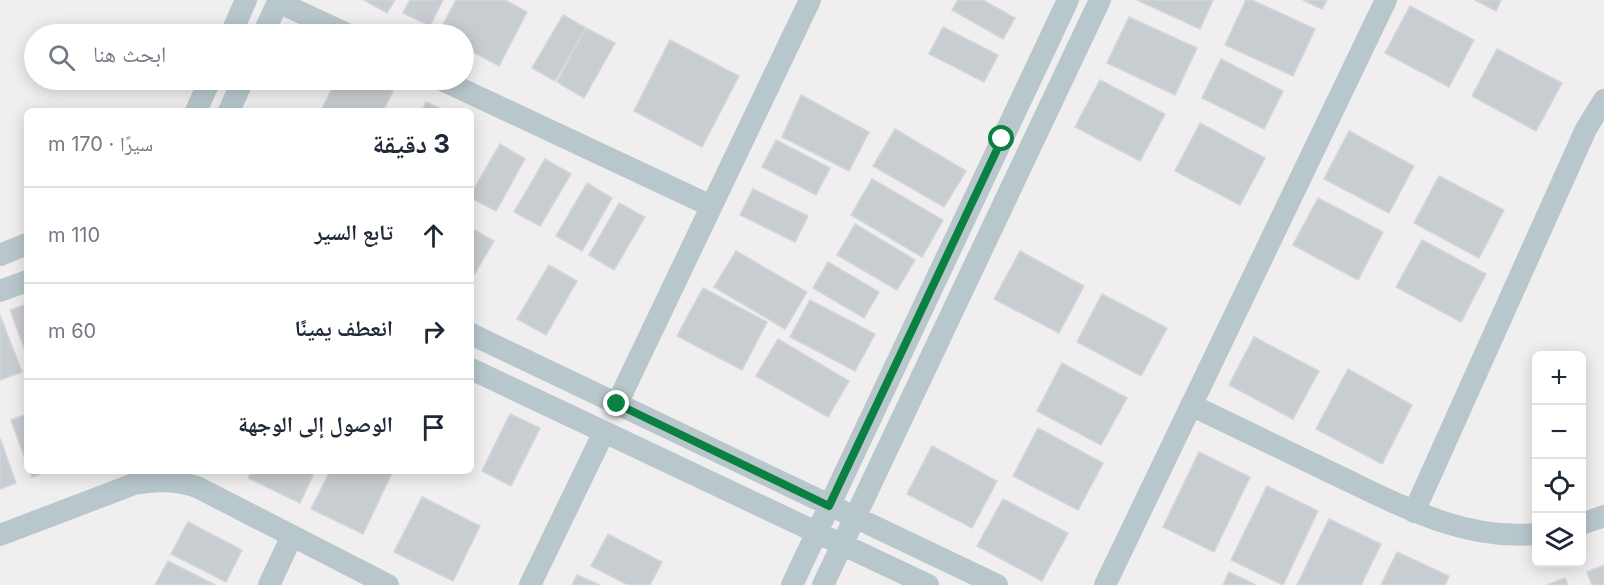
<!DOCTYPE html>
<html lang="ar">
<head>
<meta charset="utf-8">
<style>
	:root { --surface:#fff; --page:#f2f2f3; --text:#1f2937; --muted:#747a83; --line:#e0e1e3 }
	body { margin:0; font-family:Inter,"Noto Naskh Arabic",sans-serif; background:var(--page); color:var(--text); direction:rtl }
	.controls { position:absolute; right:18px; bottom:18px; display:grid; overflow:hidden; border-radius:9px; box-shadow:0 3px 15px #0003 }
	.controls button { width:54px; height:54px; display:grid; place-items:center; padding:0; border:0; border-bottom:2px solid var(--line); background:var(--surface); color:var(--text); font:30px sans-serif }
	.stop { position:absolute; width:18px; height:18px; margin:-14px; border:4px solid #0b8043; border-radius:50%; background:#fff }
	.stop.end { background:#0b8043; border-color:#fff; box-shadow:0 2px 6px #0008 }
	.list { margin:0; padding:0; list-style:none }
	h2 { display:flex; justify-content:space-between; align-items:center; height:78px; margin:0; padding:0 24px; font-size:26px }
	h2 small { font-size:20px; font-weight:400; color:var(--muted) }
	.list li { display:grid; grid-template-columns:39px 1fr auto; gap:18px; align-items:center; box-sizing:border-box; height:96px; padding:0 24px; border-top:2px solid var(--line) }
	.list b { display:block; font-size:22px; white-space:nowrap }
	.list em { font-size:20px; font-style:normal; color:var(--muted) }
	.icon { flex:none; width:33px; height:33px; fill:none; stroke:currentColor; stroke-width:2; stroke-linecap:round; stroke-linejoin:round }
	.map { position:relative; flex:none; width:1604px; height:585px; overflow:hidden; direction:ltr }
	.search { position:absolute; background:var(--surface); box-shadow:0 3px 15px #0003; left:24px; top:24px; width:450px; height:66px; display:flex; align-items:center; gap:15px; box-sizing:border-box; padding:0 21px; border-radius:33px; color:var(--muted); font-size:22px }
	.panel { position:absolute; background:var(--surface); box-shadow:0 3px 15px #0003; left:24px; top:108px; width:450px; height:366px; border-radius:9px; direction:rtl }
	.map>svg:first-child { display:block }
	.building { fill:#c8cdd1; stroke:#d2d6da; stroke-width:1.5 }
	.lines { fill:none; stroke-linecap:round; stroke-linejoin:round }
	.street { stroke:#b8c7cc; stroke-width:22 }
	.route { stroke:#0b8043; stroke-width:8 }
</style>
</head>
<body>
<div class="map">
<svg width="1604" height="585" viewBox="0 0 1604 585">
	<rect width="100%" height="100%" fill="#f1eeef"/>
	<path class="building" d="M364,0h31l-8,13z
		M410,0h33l-13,26 -27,-13z
		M456,0h49l22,12 -28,54 -35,-19v-13h-26z
		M958,0h25l32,18 -12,21 -51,-29z
		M1137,0h76l-13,29z
		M1246,0h6l63,29 -22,47 -68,-31z
		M1303,0h24l-5,9z
		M1475,0h26l-5,11z
		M1410,6l64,34 -25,47 -64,-34z
		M563,15l23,13 -31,53 -23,-13z
		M1129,17l68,31 -22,47 -68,-32z
		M943,27l55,28 -14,27 -55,-28z
		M586,28l29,15 -31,55 -27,-16z
		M670,40l69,36 -37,71 -68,-36z
		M1497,49l65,34 -26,48 -64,-35z
		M1221,59l62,32 -19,38 -62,-31z
		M336,80h33l24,11 -10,20h-62z
		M1100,80l65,34 -25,47 -65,-34z
		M801,95l68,37 -20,39 -67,-34z
		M426,102l19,9h-23z
		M1200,123l65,35 -25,47 -65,-34z
		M895,129l71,42 -22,36 -71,-41z
		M1349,131l65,35 -25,47 -65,-34z
		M776,140l54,28 -14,27 -54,-28z
		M500,144l25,15 -29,52 -25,-13v-4z
		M545,159l26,15 -31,52 -26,-14z
		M1439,176l65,34 -25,48 -65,-35z
		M872,179l71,41 -21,37 -71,-42z
		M587,183l25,15 -30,53 -26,-15z
		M753,189l55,27 -13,26 -55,-27z
		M1318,198l65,34 -25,48 -65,-35z
		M619,203l26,14 -31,53 -25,-15z
		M855,224l60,36 -18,30 -60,-35z
		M471,228l23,13 -23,39z
		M1422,240l64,34 -25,48 -65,-35z
		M736,251l71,41 -22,37 -71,-42z
		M1020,251l64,35 -25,47 -65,-34z
		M828,262l51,30 -15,26 -51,-30z
		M549,265l28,16 -31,54 -29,-16z
		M703,288l64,34 -25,48 -65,-34z
		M1102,294l65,34 -26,48 -64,-34z
		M810,300l65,34 -20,37 -65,-34z
		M27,304v52l-17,-46z
		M0,315l22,57 -22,8z
		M1254,337l65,34 -26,48 -64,-34z
		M778,339l71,42 -21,36 -72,-41z
		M1062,363l65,35 -26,47 -64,-34z
		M1348,369l64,36 -30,59 -66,-35z
		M27,414v50l-16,-44z
		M510,414l30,14 -29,58 -29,-15z
		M1038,428l65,35 -25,47 -65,-34z
		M0,438l16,45 -16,6z
		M932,446l65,35 -25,47 -65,-34z
		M1199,452l51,25 -36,75 -51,-25z
		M30,471h19l-17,6z
		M252,471h63l-15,32 -52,-25z
		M330,471h63l-30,63 -52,-25z
		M1267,486l51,25 -35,74 -52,-25z
		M422,497l58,29 -27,55 -59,-29z
		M1003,499l65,34 -26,48 -65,-35z
		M1329,519l52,25 -20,41h-64z
		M188,522l54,28 -16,32 -55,-28z
		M608,534l54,28 -12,23h-22l-37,-19z
		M1397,552l52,24 -4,9h-64z
		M168,561l47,24h-60z
		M1604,565v20h-12l-5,-13z
		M1229,572l27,13h-33z
		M577,575l23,10h-28z
		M1565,578l3,7h-21z"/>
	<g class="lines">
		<path class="street" d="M278,2l69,32
			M231,34l15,-34
			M263,34l16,-34
			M442,80l269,126
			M196,111l14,-31
			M229,111l14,-31
			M0,255l27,-11
			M0,291l27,-10
			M471,334l526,251
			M471,369l457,216
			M617,404l193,-404
			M1191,405c47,23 94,45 141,68 66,31 130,68 204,61
			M1414,512l172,-383 18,-29
			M1582,524l22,-8
			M0,535l134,-51c23,-4 41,-4 63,3l191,98
			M269,585l23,-49
			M530,585l74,-153
			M792,585l276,-585
			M823,585l277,-585
			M1105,585l281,-585"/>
	</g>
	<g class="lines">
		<path class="route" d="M617,404l212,102 173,-367"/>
	</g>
</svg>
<div class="controls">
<button>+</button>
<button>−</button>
<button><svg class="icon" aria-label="locate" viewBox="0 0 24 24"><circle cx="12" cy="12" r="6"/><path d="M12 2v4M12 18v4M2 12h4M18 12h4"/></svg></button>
<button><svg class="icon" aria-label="layers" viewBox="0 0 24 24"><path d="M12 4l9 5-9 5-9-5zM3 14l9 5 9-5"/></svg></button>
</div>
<div class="stop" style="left:1002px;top:139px"></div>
<div class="stop end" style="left:617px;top:404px"></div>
<div class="search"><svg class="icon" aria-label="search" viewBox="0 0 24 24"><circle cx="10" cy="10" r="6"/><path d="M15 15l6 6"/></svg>ابحث هنا</div>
<section class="panel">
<h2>3 دقيقة<small>سيرًا · 170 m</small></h2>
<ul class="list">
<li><svg class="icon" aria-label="ahead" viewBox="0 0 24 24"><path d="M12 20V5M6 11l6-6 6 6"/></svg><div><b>تابع السير</b></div><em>110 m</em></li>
<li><svg class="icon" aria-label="right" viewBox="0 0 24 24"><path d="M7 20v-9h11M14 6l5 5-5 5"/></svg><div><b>انعطف يمينًا</b></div><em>60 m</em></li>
<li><svg class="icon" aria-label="arrive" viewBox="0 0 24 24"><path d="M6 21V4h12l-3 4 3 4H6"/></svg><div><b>الوصول إلى الوجهة</b></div></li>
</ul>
</section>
</div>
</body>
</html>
